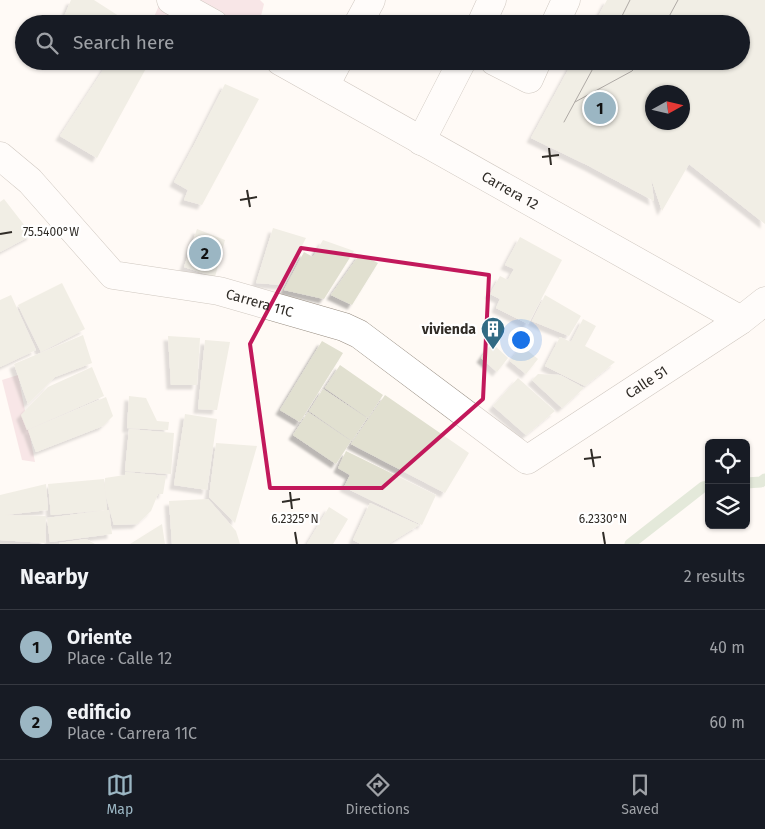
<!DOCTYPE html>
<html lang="en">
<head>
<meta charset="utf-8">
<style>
	:root { --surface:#171b24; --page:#20242c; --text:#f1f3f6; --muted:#9ea1a6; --line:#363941; --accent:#9bb6c3 }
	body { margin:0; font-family:"Fira Sans",sans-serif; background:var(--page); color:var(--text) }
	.controls { position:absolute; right:15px; bottom:15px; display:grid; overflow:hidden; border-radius:8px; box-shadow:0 1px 4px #0004 }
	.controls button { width:45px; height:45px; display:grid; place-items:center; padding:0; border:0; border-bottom:1px solid var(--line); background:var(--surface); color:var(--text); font:25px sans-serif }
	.compass { position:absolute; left:645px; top:85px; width:45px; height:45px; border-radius:50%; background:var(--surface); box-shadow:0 1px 4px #0004; rotate:82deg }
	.you { position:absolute; left:520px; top:339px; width:18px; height:18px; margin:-12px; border:4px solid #fff; border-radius:50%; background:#1a73e8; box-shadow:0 0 0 8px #1a73e833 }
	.badge { display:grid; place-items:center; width:32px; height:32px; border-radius:50%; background:var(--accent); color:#111; font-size:16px; font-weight:700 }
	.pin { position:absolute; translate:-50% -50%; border:2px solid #fff; box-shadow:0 1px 5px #0006 }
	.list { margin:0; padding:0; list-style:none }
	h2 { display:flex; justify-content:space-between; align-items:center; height:65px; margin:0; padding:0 20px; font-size:21px }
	h2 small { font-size:16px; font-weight:400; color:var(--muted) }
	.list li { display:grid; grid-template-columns:32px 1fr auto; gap:15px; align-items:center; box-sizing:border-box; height:75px; padding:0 20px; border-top:1px solid var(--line) }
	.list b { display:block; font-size:19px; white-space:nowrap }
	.list p { margin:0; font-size:16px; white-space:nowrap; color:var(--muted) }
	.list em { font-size:16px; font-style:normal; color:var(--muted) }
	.icon { flex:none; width:28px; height:28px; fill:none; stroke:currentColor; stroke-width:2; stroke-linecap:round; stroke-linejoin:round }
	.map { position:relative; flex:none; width:765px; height:544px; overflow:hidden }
	.search { position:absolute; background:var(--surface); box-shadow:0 1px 4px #0004; left:15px; right:15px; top:15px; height:55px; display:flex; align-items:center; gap:12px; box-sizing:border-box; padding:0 18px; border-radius:28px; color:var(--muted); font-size:19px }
	.sheet { height:215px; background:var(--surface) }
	nav { display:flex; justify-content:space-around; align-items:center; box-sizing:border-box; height:70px; border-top:1px solid var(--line); background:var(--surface); font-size:14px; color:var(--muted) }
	nav a { display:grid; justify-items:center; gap:2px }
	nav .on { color:var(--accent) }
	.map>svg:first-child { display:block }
	.green { fill:#efcfd4 }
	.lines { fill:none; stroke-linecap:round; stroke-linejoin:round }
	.stream { stroke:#c3d5b9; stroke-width:11 }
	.building { fill:#e1e0d0; fill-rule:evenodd; filter:url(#shadow) }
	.street-casing { stroke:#968c80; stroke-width:29 }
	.street { stroke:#fff; stroke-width:28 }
	.tram { stroke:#4c4843; stroke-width:1 }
	.marked { fill:none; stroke:#c2185b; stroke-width:4; stroke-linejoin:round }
	.ticks { fill:none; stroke:#302c27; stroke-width:2 }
	.labels { text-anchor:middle; stroke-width:4.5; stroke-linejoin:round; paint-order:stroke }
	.street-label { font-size:14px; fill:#302c27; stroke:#fff }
	.poi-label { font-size:14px; font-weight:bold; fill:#302c27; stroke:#fff; text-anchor:end }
	.ticks-label { font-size:12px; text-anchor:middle; fill:#302c27; stroke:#fff; stroke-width:4.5; stroke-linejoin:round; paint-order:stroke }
</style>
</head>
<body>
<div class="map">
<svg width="765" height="544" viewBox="0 0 765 544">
	<defs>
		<filter id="shadow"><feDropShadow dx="-4.5" dy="4.5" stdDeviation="1" flood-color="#0004"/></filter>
	</defs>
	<rect width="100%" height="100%" fill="#fffaf5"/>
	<path class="green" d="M186,0h74l4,4 -5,20h-44z
		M160,3l28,21h-37z
		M18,375l17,87 -13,-2 -20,-80z"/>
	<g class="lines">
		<path class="stream" d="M746,483l15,-1 4,-3
			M630,544l73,-57 6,-1"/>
	</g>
	<path class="building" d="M71,0h23l28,18 -3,6h-48l-7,-7z
		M607,0h158v224l-76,-60 -27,47 -11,-33 3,23 -65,-35 -58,-28 42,-77h168v-37h-147zM652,92h30v30h-30z
		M109,61h41l-53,97 -37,-22z
		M225,84l34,15 -57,106 -18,-5 4,-10 -14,-8 20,-37z
		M4,199l28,36 -32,17v-50z
		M273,228l33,10 -24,47 -26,-2z
		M197,229l28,11 -10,37 -31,-10z
		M520,237l42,23 -34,64 -32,-16 4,-9 -10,-5 10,-18 8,4 6,-11 -9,-4z
		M323,240l31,11 -30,48 -40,-9 20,-38 9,5z
		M360,254l18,9 -26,42 -21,-10z
		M62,283l23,46 -44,23 -23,-47z
		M11,295l25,55 -36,17v-67z
		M545,295l36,21 -12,20 -37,-15z
		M583,319l13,7 -11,20 30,16 -30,24 -40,-20 15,-29 11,5z
		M83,335l9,28 -37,14 -27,27 -14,-40z
		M168,336l32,2 -3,47h-26z
		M205,340l25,2 -13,68 -19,-1z
		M322,341l21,12 -43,69 -20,-12z
		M492,343l16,15 -11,14 -16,-14z
		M522,346l16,13 -12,15 -16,-13z
		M340,365l43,30 -15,23 -43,-30z
		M92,367l12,29 -77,34 -6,-15 27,-28z
		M538,374l22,1 24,13 -22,20 -30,-28z
		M518,378l37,33 -29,24 -33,-29z
		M323,389l44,29 -15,23 -43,-30z
		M385,395l84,58 -24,40 -94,-49z
		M129,396l17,2 11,23 12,1 -1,8 -41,-2z
		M106,397l7,19 -10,10 -67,26 -8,-22z
		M308,412l43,29 -15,23 -43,-29z
		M185,414l32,5 -10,71 -33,-5z
		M129,429l45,4 -3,41 -46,-3z
		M216,443l41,3 -22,77 -26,-26z
		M346,451l90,44 -14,30 -78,-38 6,-12 -12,-7z
		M125,472l41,4 -3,18h-5l-7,17 -14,13 -23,1 -9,-32v-15l20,-3z
		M104,479l3,31 -56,5 -3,-31z
		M46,484l2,26 -43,5 41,1 -1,27 -45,-3v-45z
		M208,499l28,32 4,13h-68l-3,-43z
		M370,503l49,22 -31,19h-27l-8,-4z
		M329,507l19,12 -15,25h-26z
		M107,510h2l3,24 -62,8 -3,-24z
		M162,524l3,20h-35z
		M86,539l9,5h-36v-1z"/>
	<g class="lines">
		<defs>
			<g id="street">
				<path d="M171,0l43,24"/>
				<path d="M358,24l13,-24"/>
				<path d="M481,24l11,-24"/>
				<path d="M555,24l11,-24"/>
				<path id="s1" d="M280,61l461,259"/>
				<path d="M494,61l35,18 8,-18"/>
				<path d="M325,86l13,-25"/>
				<path d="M421,141l41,-80"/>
				<path id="s2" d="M0,156l30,25 83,94 106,16 125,36 15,7 168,126 214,-140 24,-19"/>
			</g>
		</defs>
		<use href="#street" class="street-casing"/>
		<use href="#street" class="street"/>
		<path class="tram" d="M618,24l12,-24
			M665,24l13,-24
			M575,102l57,-31 10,-10
			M564,122l33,-61"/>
	</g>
	<path d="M0 0H765V544H0ZM301,248l188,27 -6,124 -101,89h-112l-20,-144z" fill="#fffaf5" fill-opacity=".55" fill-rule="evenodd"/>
	<path class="marked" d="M301,248l188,27 -6,124 -101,89h-112l-20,-144z"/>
	<path class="ticks" d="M549,148l2,17M542,157l17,-2M247,190l3,17M240,200l17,-3M0,234l12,-2M591,449l3,18M584,459l17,-2M290,492l2,17M282,502l18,-3M295,532l2,12M603,532l2,12"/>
	<defs>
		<symbol id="building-pin" viewBox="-11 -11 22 30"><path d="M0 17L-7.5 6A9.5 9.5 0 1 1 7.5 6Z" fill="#326b84" stroke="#fff"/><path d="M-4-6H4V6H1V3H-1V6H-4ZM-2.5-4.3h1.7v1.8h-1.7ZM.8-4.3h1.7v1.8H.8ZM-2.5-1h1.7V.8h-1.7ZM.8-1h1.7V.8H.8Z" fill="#fff"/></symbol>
	</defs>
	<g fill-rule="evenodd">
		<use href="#building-pin" x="479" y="315" width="28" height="38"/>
	</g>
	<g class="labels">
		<g class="street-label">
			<text dy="5" stroke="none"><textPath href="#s1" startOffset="264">Carrera 12</textPath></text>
			<text dy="5" stroke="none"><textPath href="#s2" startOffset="314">Carrera 11C</textPath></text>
			<text dy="5" stroke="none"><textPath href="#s2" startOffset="771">Calle 51</textPath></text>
		</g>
		<g class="poi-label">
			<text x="476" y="334">vivienda</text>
		</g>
	</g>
	<g class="ticks-label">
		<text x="51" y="236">75.5400°W</text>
		<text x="295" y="523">6.2325°N</text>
		<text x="603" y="523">6.2330°N</text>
	</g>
</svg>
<div class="controls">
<button><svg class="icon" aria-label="locate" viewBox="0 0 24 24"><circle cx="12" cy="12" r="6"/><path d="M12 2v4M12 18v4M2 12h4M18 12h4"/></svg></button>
<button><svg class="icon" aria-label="layers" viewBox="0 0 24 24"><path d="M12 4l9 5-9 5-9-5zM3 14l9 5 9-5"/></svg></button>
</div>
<svg class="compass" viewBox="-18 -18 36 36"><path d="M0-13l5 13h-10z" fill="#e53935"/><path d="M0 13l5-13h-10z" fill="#9ea1a6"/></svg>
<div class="you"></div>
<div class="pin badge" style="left:600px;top:108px">1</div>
<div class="pin badge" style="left:205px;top:253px">2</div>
<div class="search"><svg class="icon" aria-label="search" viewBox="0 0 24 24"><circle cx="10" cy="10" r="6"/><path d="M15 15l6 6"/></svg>Search here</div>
</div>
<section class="sheet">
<h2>Nearby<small>2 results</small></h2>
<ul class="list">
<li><span class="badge">1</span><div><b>Oriente</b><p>Place · Calle 12</p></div><em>40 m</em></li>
<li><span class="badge">2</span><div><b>edificio</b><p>Place · Carrera 11C</p></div><em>60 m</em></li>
</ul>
</section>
<nav>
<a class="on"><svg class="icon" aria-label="map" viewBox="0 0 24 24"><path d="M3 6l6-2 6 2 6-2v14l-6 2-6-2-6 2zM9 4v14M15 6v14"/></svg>Map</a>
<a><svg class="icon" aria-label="directions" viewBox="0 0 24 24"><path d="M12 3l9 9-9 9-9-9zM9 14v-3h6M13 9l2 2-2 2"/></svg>Directions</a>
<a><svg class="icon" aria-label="saved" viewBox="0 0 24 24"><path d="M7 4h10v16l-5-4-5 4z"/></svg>Saved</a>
</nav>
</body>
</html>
